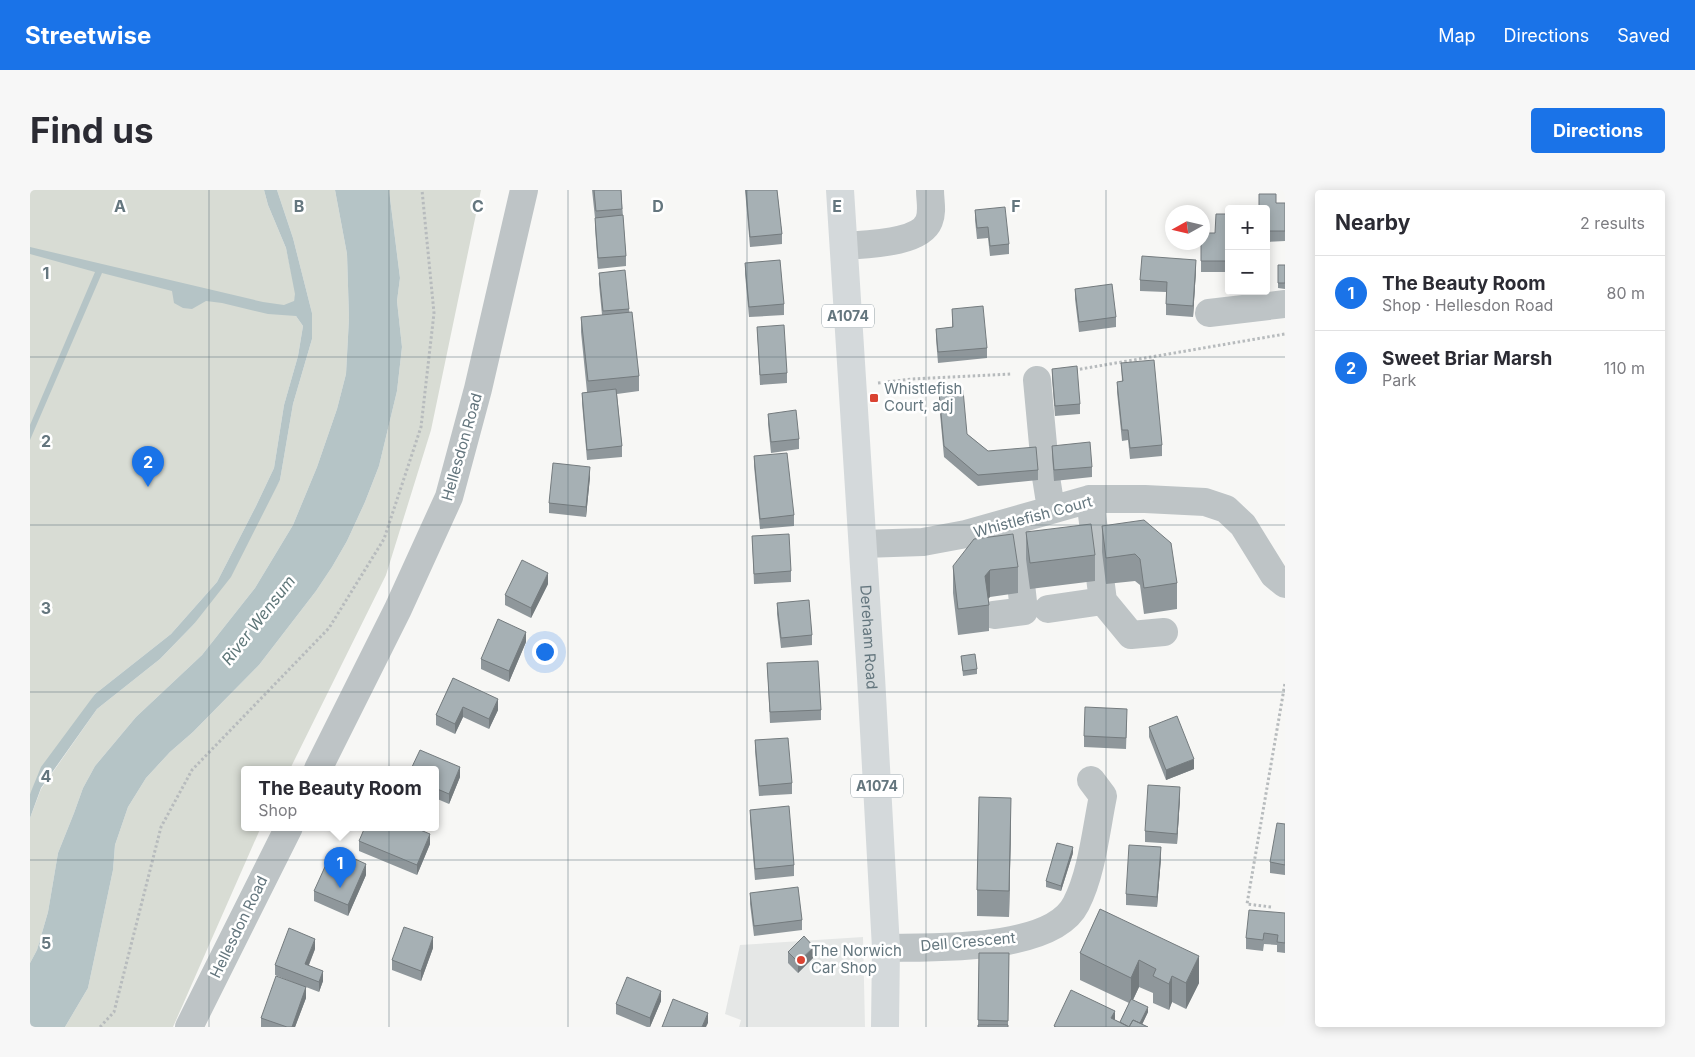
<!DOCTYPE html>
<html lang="en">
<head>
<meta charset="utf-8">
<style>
	:root { --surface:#fff; --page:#f7f7f7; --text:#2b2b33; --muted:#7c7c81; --line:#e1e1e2; --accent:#1a73e8 }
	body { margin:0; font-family:Inter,sans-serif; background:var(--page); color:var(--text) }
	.controls { position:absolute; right:15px; top:15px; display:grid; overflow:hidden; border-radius:5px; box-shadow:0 2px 12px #0003 }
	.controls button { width:45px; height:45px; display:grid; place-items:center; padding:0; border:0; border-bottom:1px solid var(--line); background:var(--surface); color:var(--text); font:25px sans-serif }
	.compass { position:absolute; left:1135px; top:15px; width:45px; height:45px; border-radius:50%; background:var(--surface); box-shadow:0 2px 12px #0003; rotate:262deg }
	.you { position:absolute; left:514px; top:461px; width:18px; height:18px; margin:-12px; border:4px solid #fff; border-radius:50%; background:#1a73e8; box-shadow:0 0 0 8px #1a73e833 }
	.badge { display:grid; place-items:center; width:32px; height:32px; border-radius:50%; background:var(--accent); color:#fff; font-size:16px; font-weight:700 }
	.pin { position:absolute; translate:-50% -41px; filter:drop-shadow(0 1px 2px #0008) }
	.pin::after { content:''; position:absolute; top:26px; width:18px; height:15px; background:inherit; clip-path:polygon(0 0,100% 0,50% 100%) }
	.popup { position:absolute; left:211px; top:576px; width:198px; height:65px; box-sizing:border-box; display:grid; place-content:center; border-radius:5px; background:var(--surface); filter:drop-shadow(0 1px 4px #0005); font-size:16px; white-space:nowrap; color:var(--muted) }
	.popup b { font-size:19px; color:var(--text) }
	.popup::after { content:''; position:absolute; left:50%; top:100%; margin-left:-10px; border:10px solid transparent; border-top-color:var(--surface) }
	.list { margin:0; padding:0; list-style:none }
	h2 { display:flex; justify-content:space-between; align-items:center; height:65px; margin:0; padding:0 20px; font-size:21px }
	h2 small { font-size:16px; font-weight:400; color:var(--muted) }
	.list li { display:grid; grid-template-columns:32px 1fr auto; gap:15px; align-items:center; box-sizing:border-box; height:75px; padding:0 20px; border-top:1px solid var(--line) }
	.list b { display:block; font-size:19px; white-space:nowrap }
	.list p { margin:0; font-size:16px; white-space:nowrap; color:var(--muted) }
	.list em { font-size:16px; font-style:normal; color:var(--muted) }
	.map { position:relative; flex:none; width:1255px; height:837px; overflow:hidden; border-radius:5px }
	header { display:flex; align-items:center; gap:30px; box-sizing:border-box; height:70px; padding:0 25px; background:var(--accent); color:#fff }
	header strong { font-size:24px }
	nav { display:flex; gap:28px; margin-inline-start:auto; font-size:18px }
	.intro { display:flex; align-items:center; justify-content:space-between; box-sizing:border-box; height:120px; padding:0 30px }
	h1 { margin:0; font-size:35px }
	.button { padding:12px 22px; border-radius:5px; background:var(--accent); color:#fff; font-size:18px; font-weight:700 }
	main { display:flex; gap:30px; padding:0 30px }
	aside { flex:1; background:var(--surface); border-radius:5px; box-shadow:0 2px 12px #0003 }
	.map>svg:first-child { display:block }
	.built { fill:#e5e7e6 }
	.green { fill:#d8dcd4 }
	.water { fill:#b5c4c6 }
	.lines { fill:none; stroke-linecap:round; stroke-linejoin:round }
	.path { stroke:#b7bbbd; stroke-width:3; stroke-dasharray:2.5 2.5; stroke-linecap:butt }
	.minor { stroke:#bec4c6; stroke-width:28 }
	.highway { stroke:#d4d9db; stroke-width:28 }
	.wall { fill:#8f979b }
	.shaded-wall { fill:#747b7e }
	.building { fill:#a6b0b4; stroke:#747b7e }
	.grid { fill:none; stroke:#64767e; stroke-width:1; stroke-opacity:0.55 }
	.poi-dot { fill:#da4332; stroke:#fff; stroke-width:2 }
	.labels { text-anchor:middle; stroke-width:5; stroke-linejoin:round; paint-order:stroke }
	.shield { fill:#fff; stroke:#929fa5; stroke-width:1 }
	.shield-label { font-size:14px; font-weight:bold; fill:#64767e }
	.poi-label { font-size:15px; fill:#64767e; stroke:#fff; text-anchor:start }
	.street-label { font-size:15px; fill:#64767e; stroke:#fff }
	.water-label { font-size:16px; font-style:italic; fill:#5e7678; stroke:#fff }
	.grid-label { font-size:16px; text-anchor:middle; font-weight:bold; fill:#64767e; stroke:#fff; stroke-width:5; stroke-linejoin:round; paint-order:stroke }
</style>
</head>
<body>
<header>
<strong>Streetwise</strong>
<nav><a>Map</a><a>Directions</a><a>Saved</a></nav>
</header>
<div class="intro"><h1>Find us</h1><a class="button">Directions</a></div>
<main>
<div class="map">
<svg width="1255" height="837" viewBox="0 0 1255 837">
	<rect width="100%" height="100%" fill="#f7f7f5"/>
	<path class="built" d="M833,747l2,90h-126l2,-7 -16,-6 15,-69z"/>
	<path class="green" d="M0,0h234l4,15 18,43 10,46 -2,7 2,15 7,10 -5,30 -14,49 -10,63 -18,38 -39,76 -46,52 -76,60 -65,100z
		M247,0h58l12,64 2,64 -3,56 -9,35 -20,58 -24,58 -38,63 -53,67 -66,62 -41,49 -12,22 -9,25 -16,40 -10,59 -11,38 -7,13v-145l11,-29 56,-80 63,-50 34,-35 86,-144 13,-76 19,-65v-26l-19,-75z
		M359,0h92l-50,240 -45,145 -96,194h-45v58h16l-88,200h-108l23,-39 25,-118 2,-25 13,-38 18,-29 24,-26 23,-20 66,-67 57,-74 16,-24 15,-26 18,-39 14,-36 18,-75 5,-44 -5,-46 3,-23z"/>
	<path class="water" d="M234,0h13l16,48 19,75v26l-19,65 -13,76 -49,97 -37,47 -34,35 -63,50 -56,79 -11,30v-24l11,-27 54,-73 76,-60 46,-52 39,-76 18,-38 10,-63 14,-49 5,-30 -7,-10 -28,-2 -46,-11 -16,-2 -14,8 -9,-1 -9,-5 -2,-12 -70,-18 -72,167v-15l65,-153 -65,-18v-7l233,55 21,3 10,-4 1,-7 -9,-46 -18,-43z
		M305,0h54l11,88 -3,23 5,46 -5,44 -18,75 -14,36 -18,39 -15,26 -16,24 -57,74 -66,67 -23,20 -24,26 -18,29 -13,38 -2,25 -25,118 -23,39h-35v-64l7,-13 11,-38 10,-59 16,-40 9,-25 12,-22 41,-49 66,-62 53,-67 38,-63 24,-58 20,-58 9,-35 3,-56 -2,-64z"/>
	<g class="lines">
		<path class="path" d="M1045,180l210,-36
			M848,193l34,-4 99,-5
			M1241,717l-24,-3 38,-221
			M70,837l14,-15 47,-185 31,-57 137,-142 55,-89 37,-112 13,-114 -12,-123"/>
		<path class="minor" d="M814,56c21,-2 76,-2 85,-25 4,-10 1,-20 1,-31
			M1179,123l76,-9
			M1007,190l9,97 5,32
			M833,354l60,-2 43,-8 124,-35h55l60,3 21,7 17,16 31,50 11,9
			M1073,411l28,34 33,-3
			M1018,419l55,-8 -13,-102
			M964,425l30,-4 -10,-90
			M288,579l80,-160 51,-112 29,-108 46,-199
			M856,758c47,-1 166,4 190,-44 16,-31 20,-74 27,-108l-12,-16
			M159,837l100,-200"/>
		<path class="highway" id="s1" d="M810,0l31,487 15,271 -1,79"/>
	</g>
	<path class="wall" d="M562,0h29l5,66v10l-28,3 -3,-41v-10z
		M715,0h32l5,44v10l-32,3z
		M1246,13h9v38l-19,1v-33z
		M945,20l34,34v10l-19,2 -2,-18 -11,1 -2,-19z
		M1199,24v58h-28v-30l14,-9z
		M715,73l39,41v11l-35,2 -4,-43z
		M1248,75h7v24l-7,-1z
		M1166,80l-3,47 -27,-2v-23l-26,-1v-11z
		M569,83l30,36 10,67v15l-22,3 5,52v11l-35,3 -5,-57v-10l5,-1 -6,-60v-15l21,-2 -3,-31z
		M1045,99l41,28v10l-37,5 -4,-33z
		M922,119l35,39v10l-49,5 -2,-24v-10l16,-2z
		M727,137l30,46v10l-27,2z
		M1091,173l41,82v11l-32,3 -2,-19 -6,1 -5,-49v-10l5,-1z
		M1022,179l28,35v10l-25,2 -3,-37z
		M909,202l28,42 21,17 50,19v10l-60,6 -34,-29 -5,-54z
		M738,224l31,25v10l-28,4 -3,-29z
		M1022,256l40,21v10l-38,4 -2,-25z
		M724,266l40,59v11l-34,3 -6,-63z
		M560,287l-4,40 -37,-4v-10z
		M1072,336l75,57v26l-33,5 -4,-29 -5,-4 -29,3 -4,-32z
		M996,342l69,23v26l-65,8 -4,-30z
		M722,346l39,35v11l-37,2z
		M923,376l65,1v26l-28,4 -2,1 1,7v26l-31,4 -5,-42z
		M518,394l-17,34 -26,-13v-10z
		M747,413l35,32v10l-31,3 -4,-34z
		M496,452l-17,40 -28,-13v-10z
		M931,466l16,13v5l-14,2z
		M737,473l54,47v10l-51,3z
		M423,488l45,32 -9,19 -26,-12 -8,17 -19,-9v-10z
		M1097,530l-1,29 -42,-2v-11z
		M1119,537l45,42 -28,11 -17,-43z
		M725,550l37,43v11l-33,2 -4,-45z
		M405,579l25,8 -11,27 -14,-6z
		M1150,608l-3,46 -32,-2v-11z
		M720,620l44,55v11l-39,4 -5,-60z
		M981,634l-2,93 -32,-1v-26z
		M1255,634v51l-15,-2v-11z
		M329,651l71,3 -13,31 -58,-24z
		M1043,663l-12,38 -15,-4v-6z
		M1131,668l-4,49 -31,-2v-11z
		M336,685l-18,41 -34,-15v-10z
		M720,703l52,27v10l-48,6 -4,-32z
		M1070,719l99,74 -13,26 -14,-7 -3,8 -16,-7v-10l-14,-6 -6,13 15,12 -6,12 6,3h-94v-1l61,-6 5,2 9,-19 -49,-23v-27z
		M1255,723v48v-8l-8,-1v-7l-13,-1 -1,7 -17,-2v-11z
		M403,758l-12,33 -29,-11v-10z
		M285,759l-6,16 14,16 -4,11 -13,-5v11l-11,29h-34v-9l36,-34 -22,-9v-10z
		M758,762l26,5 -16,16 -10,-10z
		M949,763h30l-1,74h-30z
		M631,811l-11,26h-3l-31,-13v-10z"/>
	<path class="shaded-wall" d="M1166,70v10l-3,47v-11z
		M560,277v10l-4,40v-10z
		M960,380v27l-5,5v-26z
		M518,383v11l-17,34v-10z
		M496,442v10l-17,40v-11z
		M468,509v11l-9,19v-10z
		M433,517v10l-8,17v-10z
		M1164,569v10l-28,11v-10z
		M430,577v10l-11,27v-10z
		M1150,597v11l-3,46v-10z
		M981,608v26l-2,93v-26z
		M400,644v10l-13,31v-10z
		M1043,657v6l-12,38v-5z
		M1131,657v11l-4,49v-10z
		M336,674v11l-18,41v-11z
		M403,747v11l-12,33v-10z
		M285,749v10l-10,25v-10z
		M784,757v10l-16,16v-11z
		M1169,766v27l-13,26v-26z
		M1109,770v27l-8,17v-26z
		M293,781v10l-4,11v-10z
		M1142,786v26l-3,8v-26z
		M276,797v11l-11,29h-3z
		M631,801v10l-11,26v-9z
		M1118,817v5l-7,15h-3z
		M1085,821v16l-4,-9z
		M678,823v10l-2,4h-4z"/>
	<path class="building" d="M564,0h27l1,19 -26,2z
		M716,0h31l5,44 -32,3z
		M1229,4h17v9h9v28h-19v-22h-7z
		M975,17l4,37 -19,2 -2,-19 -11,1 -2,-18z
		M1186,24h13v47h-28v-19h1v-9h13z
		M593,25l3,41 -28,2 -3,-40z
		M1112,66l54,4 -3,46 -27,-2 1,-22 -27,-2z
		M750,70l4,44 -35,3 -4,-44z
		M1248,75h7v18h-7z
		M595,80l4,39 -26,2 -4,-38z
		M1082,94l4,33 -37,5 -4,-33z
		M953,116l4,42 -49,4 -2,-23 17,-2 -1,-18z
		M602,122l7,64 -51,5 -7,-64z
		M754,135l3,48 -27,2 -3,-48z
		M1124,170l8,85 -32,3 -2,-18h-6l-5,-48 6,-1 -2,-18z
		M1047,176l3,38 -25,2 -3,-37z
		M586,199l6,57 -35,4 -5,-57z
		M933,200l4,44 21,17 48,-4 2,23 -60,5 -34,-29 -5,-54z
		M766,220l3,29 -28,3 -3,-28z
		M1060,252l2,25 -38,3 -2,-24z
		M757,263l7,62 -34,4 -6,-63z
		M523,273l37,4 -4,40 -37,-4z
		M1114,330l27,23 6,40 -33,5 -4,-29 -5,-5 -29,4 -4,-32z
		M1061,334l4,31 -65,8 -4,-31z
		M759,344l2,37 -37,3 -2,-38z
		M983,344l5,33 -28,3 -5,6 4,29 -31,4 -5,-43 21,-27z
		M492,370l26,13 -17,35 -26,-13z
		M779,410l3,35 -31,3 -4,-35z
		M468,429l28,13 -17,39 -28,-12z
		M945,464l2,15 -14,2 -2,-15z
		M788,471l3,49 -51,2 -3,-49z
		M423,488l45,21 -9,20 -26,-12 -8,17 -19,-9z
		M1055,517l42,2 -1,29 -42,-2z
		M1147,526l17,43 -28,11 -17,-43z
		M758,548l4,45 -33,3 -4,-46z
		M390,560l40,17 -11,27 -14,-6v-19h-24z
		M1118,595l32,2 -3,47 -32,-3z
		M949,607l32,1 -2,93 -32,-1z
		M759,616l5,59 -39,4 -5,-59z
		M1247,633l8,1v41l-15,-3z
		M335,637h48l17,7 -13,31 -58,-24z
		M1027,653l16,4 -12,39 -15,-5z
		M1099,655l32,2 -4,50 -31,-3z
		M303,659l33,15 -18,41 -34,-14z
		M768,697l4,33 -48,6 -4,-33z
		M1070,719l99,47 -13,27 -14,-7 -3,8 -16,-8 3,-7 -17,-9 -8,18 -51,-25z
		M1219,720l36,3v30l-8,-1 1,-7 -14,-2 -1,7 -17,-2z
		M374,737l29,10 -12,34 -29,-11z
		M259,738l26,11 -10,25 18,7 -4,11 -44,-17z
		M774,746l10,11 -16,15 -10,-10z
		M949,763h30l-1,68 -30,-1z
		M246,786l30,11 -14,40h-5l-26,-9z
		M597,787l34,14 -11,27 -34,-14z
		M1041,800l44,21 -4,7 18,9 4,-7 15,7h-92l-2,-1z
		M643,809l35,14 -6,14h-40z
		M1101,809l17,8 -8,16 -7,-3 -4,7 -9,-5z
		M948,835h30v2h-30z"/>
	<path class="grid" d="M179,0v837M359,0v837M538,0v837M717,0v837M896,0v837M1076,0v837M0,167h1255M0,335h1255M0,502h1255M0,670h1255"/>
	<g class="poi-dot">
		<rect x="839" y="203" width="10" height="10" rx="2.5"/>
		<circle cx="771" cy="770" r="5"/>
	</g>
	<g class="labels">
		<g class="shield">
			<rect x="792" y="114.5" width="52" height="23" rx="4"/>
			<rect x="821" y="584.5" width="52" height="23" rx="4"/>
		</g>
		<g class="shield-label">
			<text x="818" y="131">A1074</text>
			<text x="847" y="601">A1074</text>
		</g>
		<g class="poi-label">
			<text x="854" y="204">Whistlefish<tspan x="854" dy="17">Court, adj</tspan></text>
			<text x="781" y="766">The Norwich<tspan x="781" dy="17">Car Shop</tspan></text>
		</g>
		<g class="street-label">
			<text transform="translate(432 257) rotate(-74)" y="5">Hellesdon Road</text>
			<text transform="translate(1003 327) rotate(-15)" y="5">Whistlefish Court</text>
			<text dy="5" stroke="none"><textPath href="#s1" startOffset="448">Dereham Road</textPath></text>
			<text transform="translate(209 737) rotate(-64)" y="5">Hellesdon Road</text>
			<text transform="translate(938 752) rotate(-5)" y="5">Dell Crescent</text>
		</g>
		<g class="water-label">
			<text transform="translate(228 430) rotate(-52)" y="6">River Wensum</text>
		</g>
	</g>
	<g class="grid-label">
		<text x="90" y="22">A</text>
		<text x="269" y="22">B</text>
		<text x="448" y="22">C</text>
		<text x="628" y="22">D</text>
		<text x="807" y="22">E</text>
		<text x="986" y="22">F</text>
		<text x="16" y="89">1</text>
		<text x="16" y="257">2</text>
		<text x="16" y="424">3</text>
		<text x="16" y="592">4</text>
		<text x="16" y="759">5</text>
	</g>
</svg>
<div class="controls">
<button>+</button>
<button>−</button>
</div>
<svg class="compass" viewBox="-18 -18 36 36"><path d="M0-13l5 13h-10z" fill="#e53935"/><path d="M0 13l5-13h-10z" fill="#7c7c81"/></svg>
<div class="you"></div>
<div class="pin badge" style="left:310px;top:698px">1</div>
<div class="popup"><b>The Beauty Room</b>Shop</div>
<div class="pin badge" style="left:118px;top:297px">2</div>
</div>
<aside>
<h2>Nearby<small>2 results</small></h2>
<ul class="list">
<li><span class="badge">1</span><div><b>The Beauty Room</b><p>Shop · Hellesdon Road</p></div><em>80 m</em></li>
<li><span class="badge">2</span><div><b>Sweet Briar Marsh</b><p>Park</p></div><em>110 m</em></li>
</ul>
</aside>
</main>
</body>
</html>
